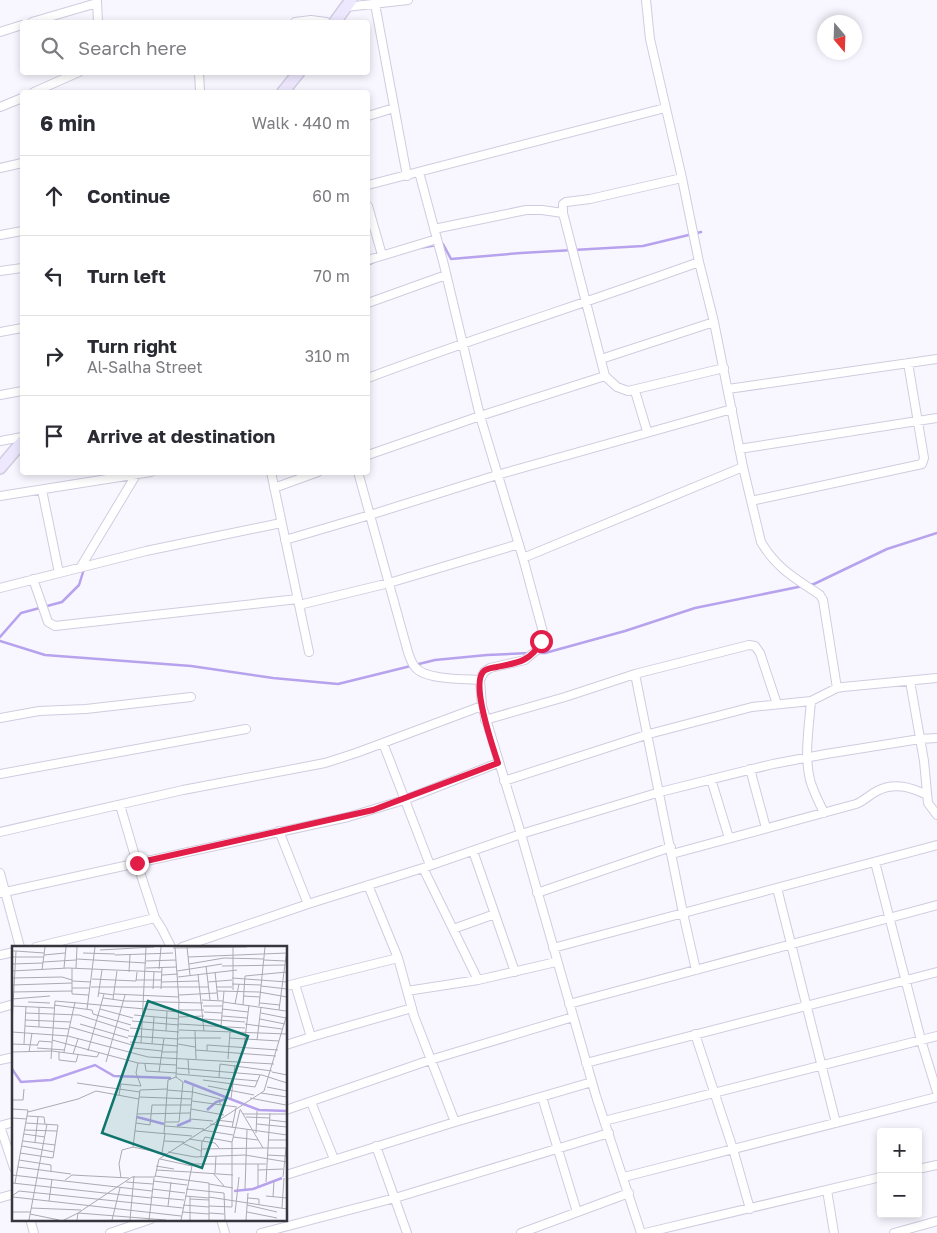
<!DOCTYPE html>
<html lang="en">
<head>
<meta charset="utf-8">
<style>
	:root { --surface:#fff; --page:#f2f2f3; --text:#2b2b33; --muted:#7c7c81; --line:#e1e1e2 }
	body { margin:0; font-family:"Golos Text",sans-serif; background:var(--page); color:var(--text) }
	.controls { position:absolute; right:15px; bottom:15px; display:grid; overflow:hidden; border-radius:5px; box-shadow:0 2px 8px #0003 }
	.controls button { width:45px; height:45px; display:grid; place-items:center; padding:0; border:0; border-bottom:1px solid var(--line); background:var(--surface); color:var(--text); font:25px sans-serif }
	.compass { position:absolute; left:817px; top:15px; width:45px; height:45px; border-radius:50%; background:var(--surface); box-shadow:0 2px 8px #0003; rotate:161deg }
	.stop { position:absolute; width:15px; height:15px; margin:-11px; border:4px solid #e11d48; border-radius:50%; background:#fff }
	.stop.end { background:#e11d48; border-color:#fff; box-shadow:0 1px 5px #0008 }
	.list { margin:0; padding:0; list-style:none }
	h2 { display:flex; justify-content:space-between; align-items:center; height:65px; margin:0; padding:0 20px; font-size:21px }
	h2 small { font-size:16px; font-weight:400; color:var(--muted) }
	.list li { display:grid; grid-template-columns:32px 1fr auto; gap:15px; align-items:center; box-sizing:border-box; height:80px; padding:0 20px; border-top:1px solid var(--line) }
	.list b { display:block; font-size:19px; white-space:nowrap }
	.list p { margin:0; font-size:16px; white-space:nowrap; color:var(--muted) }
	.list em { font-size:16px; font-style:normal; color:var(--muted) }
	.icon { flex:none; width:28px; height:28px; fill:none; stroke:currentColor; stroke-width:2; stroke-linecap:round; stroke-linejoin:round }
	.map { position:relative; flex:none; width:937px; height:1233px; overflow:hidden }
	.search { position:absolute; background:var(--surface); box-shadow:0 2px 8px #0003; left:20px; top:20px; width:350px; height:55px; display:flex; align-items:center; gap:12px; box-sizing:border-box; padding:0 18px; border-radius:5px; color:var(--muted); font-size:19px }
	.panel { position:absolute; background:var(--surface); box-shadow:0 2px 8px #0003; left:20px; top:90px; width:350px; height:385px; border-radius:5px }
	.map>svg:first-child { display:block }
	.lines { fill:none; stroke-linecap:round; stroke-linejoin:round }
	.stream { stroke:#b7a2ed; stroke-width:2.5 }
	.street-casing { stroke:#d0ccdf; stroke-width:10 }
	.secondary-casing { stroke:#d0ccdf; stroke-width:14 }
	.street { stroke:#fff; stroke-width:8 }
	.secondary { stroke:#eee8fe; stroke-width:11 }
	.route { stroke:#e11d48; stroke-width:6 }
	.inset-river { fill:none; stroke:#b7a2ed; stroke-width:2.5 }
	.inset-road { fill:none; stroke:#abaab1; stroke-width:1 }
	.view { fill:#0f766e; fill-opacity:0.15; stroke:#0f766e; stroke-width:2.5 }
	.inset-edge { fill:none; stroke:#38363d; stroke-width:2.5 }
</style>
</head>
<body>
<div class="map">
<svg width="937" height="1233" viewBox="0 0 937 1233">
	<rect width="100%" height="100%" fill="#f8f7ff"/>
	<g class="lines">
		<path class="stream" d="M419,248l24,-4 8,15 70,-6 122,-7 58,-14
			M368,265l6,-3
			M808,585l6,-1 73,-35 50,-16
			M0,637l21,-24 41,-11 17,-17 5,-16
			M0,641l45,14 146,11 82,12 65,6 97,-24 52,-5 42,-2
			M537,653h8l80,-22 70,-23 108,-22"/>
		<defs>
			<path id="street" d="M97,0l1,22
				M375,4l32,172
				M346,7l62,-7
				M32,22l65,-19
				M295,22l16,-2 15,2
				M0,32l22,-7
				M199,72l1,20
				M34,92l45,-20
				M0,107l22,-9
				M368,116l26,-8
				M0,168l22,-5
				M419,172l25,93 36,151 43,142 20,74 -5,17 -13,11 -35,8 -6,4 -4,8 2,26 39,128 75,262 45,137
				M368,185l297,-77
				M368,206l14,49
				M434,229l92,-19h16l21,3
				M0,235l22,-4
				M368,260l69,-21
				M0,271l22,-3
				M368,303l78,-28
				M0,332l22,-4
				M601,359l113,-37
				M605,376l12,11 11,4 96,-23
				M368,378c109,-41 221,-76 331,-116
				M728,389l209,-30
				M635,391l12,40
				M0,395l22,-4
				M0,441l22,-4
				M739,449l198,-31
				M368,455l112,-39 125,-40 -42,-163v-9l3,-2 24,-3 92,-21
				M743,467l18,75c16,27 34,36 59,53l3,5 14,88
				M271,472l38,180
				M358,472l48,173c2,8 4,16 9,22 10,13 49,12 65,13
				M274,488l44,-16
				M42,490l17,83
				M0,496l151,-24
				M751,501l171,-37 2,-6 -16,-95
				M285,540l85,-25 127,-40 235,-66
				M523,558l220,-91 -29,-145 -15,-60 -17,-84 -32,-139 -4,-39
				M80,568l56,-93
				M33,579l15,43 7,4 243,-27
				M0,588l146,-37 135,-28
				M299,605l90,-22 130,-39
				M635,674l48,239 13,57
				M910,681l14,80 4,42 9,12
				M811,701c-2,26 -7,54 -1,79 3,11 9,22 14,33
				M0,718l39,-7 47,-2 105,-12
				M485,720l80,-23 70,-23 114,-29 6,1 5,7 17,51
				M383,743l47,122
				M750,769l16,59
				M0,774l246,-45
				M711,779l18,59
				M504,781l145,-47 103,-27 59,-6 26,-13 6,-1 94,-9
				M279,831l29,73
				M0,832l183,-42 142,-27 31,-10 126,-47
				M473,851l42,121
				M672,854l184,-50c8,-3 13,-9 21,-13 17,-9 34,-4 50,4
				M875,862l46,178 16,52
				M423,868l55,112
				M0,873l20,74
				M368,885l30,73 16,58 41,106
				M777,888l59,235
				M0,893l348,-76 56,-17 94,-37
				M537,893l134,-46
				M155,918l7,11 9,18
				M453,929l42,-15
				M36,947l119,-29 -18,-55 -17,-58
				M182,947l126,-43 115,-36 98,-34 139,-42 113,-28 53,-10 94,-15 17,-1
				M553,948l384,-103
				M0,955l14,-3
				M286,986l112,-28
				M407,991l71,-11 78,-18
				M569,1004l368,-99
				M0,1008l14,-4
				M695,1034l38,115 17,60
				M311,1037l101,-29
				M286,1045l25,-8 -16,-53
				M0,1060l14,-3
				M586,1063l351,-91
				M542,1097l35,115
				M311,1102l23,57
				M286,1110l144,-50 143,-43
				M604,1121l333,-85
				M0,1126l14,42
				M0,1126l14,-4
				M376,1146l31,87
				M918,1169l19,-4
				M286,1175l169,-53 137,-40
				M624,1177l313,-80
				M827,1190l7,43
				M0,1198l14,-4
				M30,1219l4,14
				M221,1219l4,14
				M110,1233l41,-14
				M261,1233l134,-35 214,-65
				M521,1233l108,-40
				M645,1233l236,-56
				M894,1233l43,-12"/>
			<path id="secondary" d="M335,22l16,-22
				M283,92l16,-20
				M0,468l22,-26"/>
		</defs>
		<use href="#street" class="street-casing"/>
		<use href="#secondary" class="secondary-casing"/>
		<use href="#street" class="street"/>
		<use href="#secondary" class="secondary"/>
	</g>
	<g class="lines">
		<path class="route" d="M137,863l236,-53 125,-47c-5,-16 -27,-77 -15,-91 3,-4 9,-4 14,-5 20,-4 35,-6 44,-26"/>
	</g>
	<g transform="translate(12 946)">
		<rect width="275" height="275" fill="#f8f7ff"/>
		<path class="inset-river" d="M0,123l9,13 30,-2 44,-15 19,11 57,2M172,135l75,29 28,1M195,164l9,-8 10,-3M125,171l27,7M165,180l14,-6M222,245l19,-2 29,-11"/>
		<path class="inset-road" d="M163,1l4,55 -3,75M175,1l3,28M161,2l74,-1M88,4l54,-3M0,5h4l-4,73M4,5l28,2M71,7l32,1M32,9l21,-2M103,9l58,-2M0,11h31M176,11l99,-4M65,13l69,4M252,14l21,1M134,15l30,-1M31,16l33,-2M0,18l31,-1M177,18l35,-6 40,1M194,20l4,34M210,20l63,-1M52,22l2,-21M60,22v26l17,1M64,22l1,-21M134,22l31,-1M147,23l2,-22M30,24l3,-23M0,25l56,-3 94,4M165,25l45,-7M117,26l1,-17M203,26l3,28M186,28l6,57M150,29l16,-1M166,31l59,-7M0,32l50,-1 10,3M220,32l55,4M80,33l44,2 1,-9M124,34h26M60,35l19,1M149,36l38,-1M196,36l24,-2M220,38l29,1M0,39l60,-2M249,40l26,3M79,41h117M204,41h16M60,42h18M141,43l1,-17M149,43l1,-22M221,44v-43M205,45l42,1 28,5M0,46l60,-1M87,47l15,2M102,48l65,3M167,49l38,-2M231,50l17,1M86,51l4,-27M91,52l22,3M0,53l38,-3M101,53l4,-28M190,54l21,1M113,55l78,2M16,56l22,1M211,56l63,9M248,57l20,2M223,58l4,-20M42,59l38,5 1,4 38,11M231,59l2,-29 42,-4M0,60l42,2M191,60h19M247,60l6,-59M75,63l8,-62M88,63l33,9M210,63l26,3M167,64h25M267,64l8,-61M192,66l18,1M13,67l54,2 50,16M249,67l25,5M122,69l45,4M210,70l25,2M167,71l25,-1M192,73l41,3M248,73l25,5M13,74l46,2M120,75l47,4M68,78l48,14M167,78l66,4M233,78l37,5M13,80l44,3M209,80l3,-35M27,81v-20M58,81l62,18M118,82l49,4M167,84l108,4M154,85l1,-20M183,85l1,28M0,86l56,4 80,21 126,7M116,90l51,3M167,92h42M217,92l50,3M40,94l86,23 39,2M245,94l4,-33M118,96l48,4M129,97l5,-96M0,98l25,1M12,98l2,-38M140,98l2,-27M166,98l17,3M25,100l2,-5 13,1M232,101l5,-42M25,102l28,2M121,102l29,3M183,104l81,6M76,105l16,-57M195,105v-6l71,5M0,106l40,-1 45,6 2,-4M17,106l3,-19M47,106v8l17,2 2,-7M52,106l11,-50M150,106h16M61,108l5,-15M39,113l4,-58 124,11M176,113l1,15M216,113l2,-27M94,116l19,-67M126,117l-2,10 5,13M133,118l1,7 31,2M165,122l85,7 25,8M147,126l5,-34M260,126l15,3M165,128l81,7M207,131l1,-13 52,7M191,134l52,7 5,-12M65,137l63,9M181,140l-3,33 23,2M196,140l46,9M255,141l20,4M155,144l26,2M181,146l27,7v5M249,147l26,4M107,149l2,-11 20,2M127,151l53,2M238,152l36,7M219,153l4,-34M0,154h11l1,-11M180,155l45,6M0,163l16,1 -13,73M179,163l33,6M228,163l23,39h24M16,166l50,-13 18,-8 43,8M125,168l53,-1M231,168h44M15,170l17,1 1,7M234,171l24,1M0,172l15,1M204,174l17,2M258,174l17,2M124,177l14,2 2,-20h39M198,178l77,11M245,178l30,3M153,180l39,3M220,182l4,-20M13,184l32,1M190,184l31,5M123,185l57,5M244,187l1,-22M12,188l21,3M152,188l4,-54 8,-3 7,5 -4,40h-14M221,191l25,3M177,193l26,4 4,5M256,194h19M11,195l32,4M152,195l20,1M191,195l2,-4 27,5M23,196l3,-25M170,197l19,8M10,200l32,6M189,203l62,-1M156,206l27,5 50,-2M8,207l33,5 5,-33 -32,-2M150,207l3,-19M154,208l-33,-7 7,-57 27,-1M233,209l42,7M255,209l19,1M189,211l1,-16M148,213l32,7 -11,54M7,214l32,5v7M180,218h74M246,218v22M144,220l18,3M6,221l53,7M144,224l34,2M246,224l25,-1M178,226l43,3M201,227l11,13M203,227l1,-17M0,229l140,16M143,230l54,7v37M271,231l3,-29M109,232l-2,-14 3,-14 11,-3M53,234l7,-5 57,3M141,235l34,4M114,236l27,2M254,236l4,-69M0,237l139,15M197,238l24,4M140,243l33,4M174,243l38,4 1,27M233,243l2,-59M0,250l7,-5 164,17M173,250l24,2M254,250l21,2M1,251l168,19M139,251l33,3M197,251l78,12M261,251l1,-16M236,252l11,1v5M178,253l19,1M37,255l3,-22M171,259l26,2M235,259l30,7M156,260l3,-24M197,260l23,1v-65l8,-32M19,262l50,2M270,262l2,-30M0,266h19M170,266l27,2M235,266l30,6M197,267l15,1M223,267l4,-36M18,268l29,6M17,274l18,-96M52,274l14,-7 88,7M65,274l1,-7 54,-36h23l4,-18 105,-68 23,-77M100,274l8,-32M118,274l4,-44M137,274l5,-42M178,274v-24M234,274l2,-27"/>
		<path class="view" d="M136,55l100,35 -46,132 -100,-35z"/>
		<rect width="275" height="275" class="inset-edge"/>
	</g>
</svg>
<div class="controls">
<button>+</button>
<button>−</button>
</div>
<svg class="compass" viewBox="-18 -18 36 36"><path d="M0-13l5 13h-10z" fill="#e53935"/><path d="M0 13l5-13h-10z" fill="#7c7c81"/></svg>
<div class="stop" style="left:541px;top:641px"></div>
<div class="stop end" style="left:137px;top:863px"></div>
<div class="search"><svg class="icon" aria-label="search" viewBox="0 0 24 24"><circle cx="10" cy="10" r="6"/><path d="M15 15l6 6"/></svg>Search here</div>
<section class="panel">
<h2>6 min<small>Walk · 440 m</small></h2>
<ul class="list">
<li><svg class="icon" aria-label="ahead" viewBox="0 0 24 24"><path d="M12 20V5M6 11l6-6 6 6"/></svg><div><b>Continue</b></div><em>60 m</em></li>
<li><svg class="icon" aria-label="left" viewBox="0 0 24 24"><path d="M17 20v-9H6M10 6l-5 5 5 5"/></svg><div><b>Turn left</b></div><em>70 m</em></li>
<li><svg class="icon" aria-label="right" viewBox="0 0 24 24"><path d="M7 20v-9h11M14 6l5 5-5 5"/></svg><div><b>Turn right</b><p>Al-Salha Street</p></div><em>310 m</em></li>
<li><svg class="icon" aria-label="arrive" viewBox="0 0 24 24"><path d="M6 21V4h12l-3 4 3 4H6"/></svg><div><b>Arrive at destination</b></div></li>
</ul>
</section>
</div>
</body>
</html>
